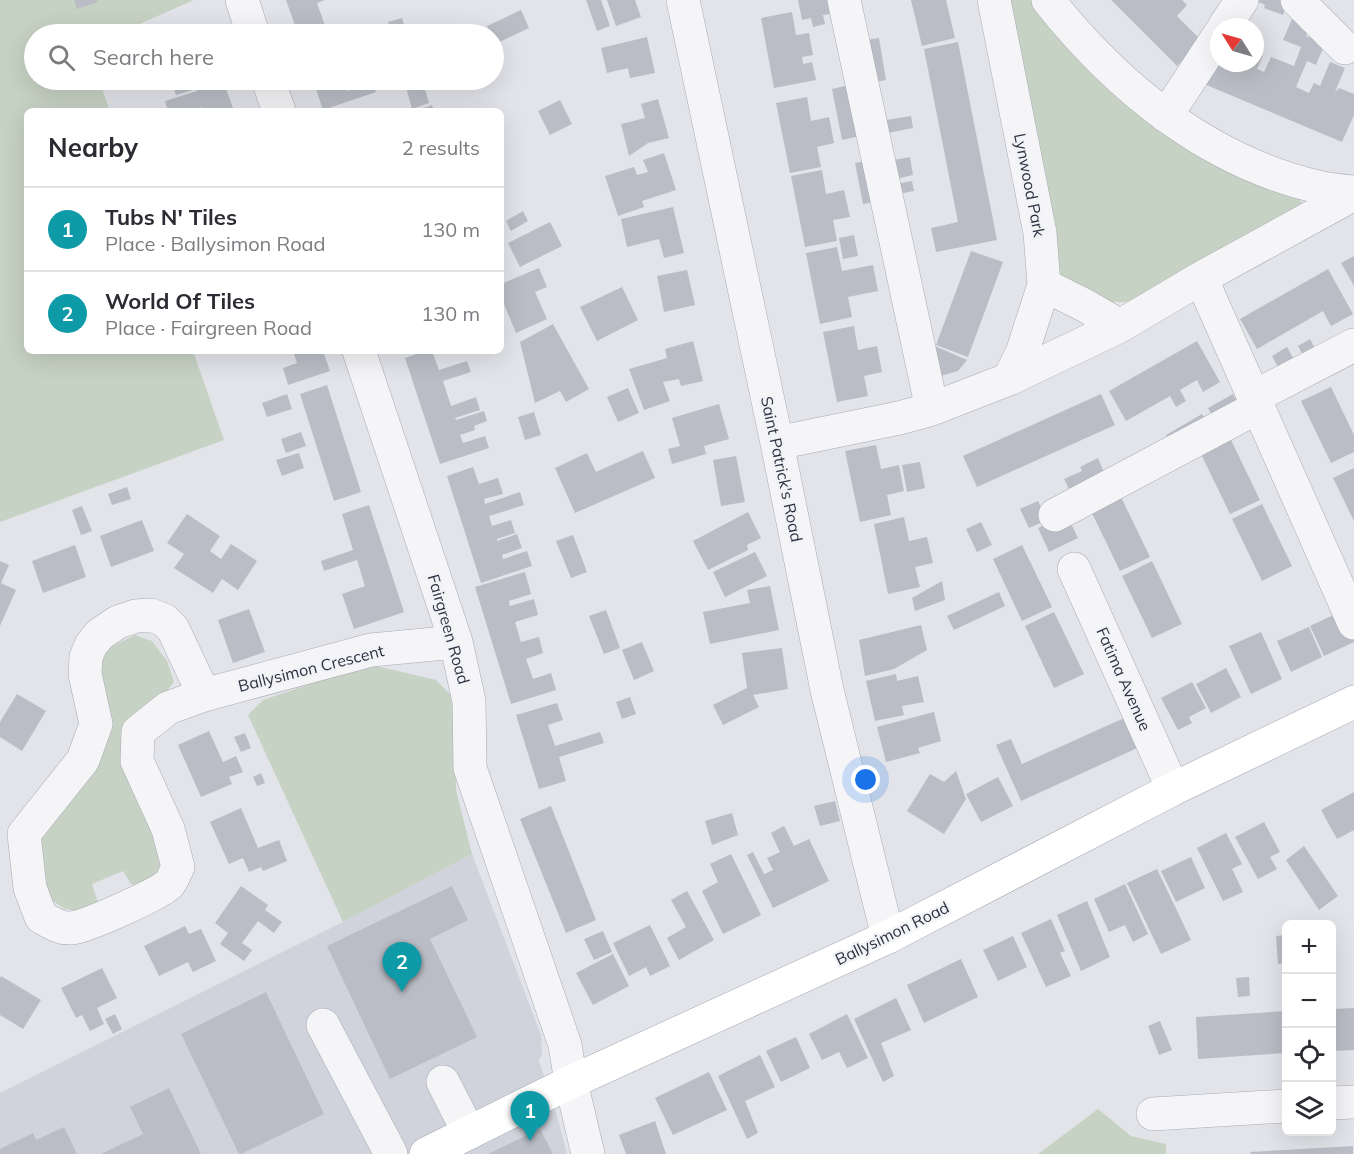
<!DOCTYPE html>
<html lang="en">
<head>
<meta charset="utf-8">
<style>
	:root { --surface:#fff; --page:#f7f7f7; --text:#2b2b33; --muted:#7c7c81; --line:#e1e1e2; --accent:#c25457 }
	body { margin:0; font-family:Mulish,sans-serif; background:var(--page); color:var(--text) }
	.controls { position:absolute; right:18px; bottom:18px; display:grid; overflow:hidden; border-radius:9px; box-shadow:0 6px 24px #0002 }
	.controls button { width:54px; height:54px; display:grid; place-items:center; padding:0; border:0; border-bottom:2px solid var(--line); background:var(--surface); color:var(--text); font:30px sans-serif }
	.compass { position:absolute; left:1210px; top:18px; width:54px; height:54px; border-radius:50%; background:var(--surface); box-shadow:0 6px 24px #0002; rotate:307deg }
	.you { position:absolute; left:866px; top:780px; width:21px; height:21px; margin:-15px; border:4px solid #fff; border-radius:50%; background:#1a73e8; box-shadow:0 0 0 9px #1a73e833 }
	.badge { display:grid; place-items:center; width:39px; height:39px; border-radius:50%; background:var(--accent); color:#fff; font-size:20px; font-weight:700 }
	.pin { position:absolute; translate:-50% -50px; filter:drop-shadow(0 2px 3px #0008) }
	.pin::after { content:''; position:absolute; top:32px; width:21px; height:18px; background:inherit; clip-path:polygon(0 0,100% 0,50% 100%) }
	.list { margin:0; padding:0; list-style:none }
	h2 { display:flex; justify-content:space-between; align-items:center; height:78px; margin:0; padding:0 24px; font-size:26px }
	h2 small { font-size:20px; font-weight:400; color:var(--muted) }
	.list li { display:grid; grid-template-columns:39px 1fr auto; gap:18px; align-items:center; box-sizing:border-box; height:84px; padding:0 24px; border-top:2px solid var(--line) }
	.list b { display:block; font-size:22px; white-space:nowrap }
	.list p { margin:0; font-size:20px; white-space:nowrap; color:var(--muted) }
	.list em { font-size:20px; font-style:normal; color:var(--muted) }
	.icon { flex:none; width:33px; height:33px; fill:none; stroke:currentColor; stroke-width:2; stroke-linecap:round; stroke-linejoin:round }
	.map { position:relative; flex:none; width:1354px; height:1154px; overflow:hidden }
	.search { position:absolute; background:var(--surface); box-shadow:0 6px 24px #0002; left:24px; top:24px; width:480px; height:66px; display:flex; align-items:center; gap:15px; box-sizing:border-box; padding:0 21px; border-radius:33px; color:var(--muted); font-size:22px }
	.panel { position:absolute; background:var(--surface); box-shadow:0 6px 24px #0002; left:24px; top:108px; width:480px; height:246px; border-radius:9px }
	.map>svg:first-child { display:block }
	.built { fill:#d0d3db }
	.green { fill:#c6d2c4 }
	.building { fill:#babdc5 }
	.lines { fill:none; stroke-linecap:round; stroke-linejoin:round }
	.minor-casing { stroke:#a8abb3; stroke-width:34 }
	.major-casing { stroke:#a3a7b4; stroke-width:34 }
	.minor { stroke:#f5f5f8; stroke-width:33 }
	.major { stroke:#fff; stroke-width:33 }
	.labels { text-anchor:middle; stroke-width:5; stroke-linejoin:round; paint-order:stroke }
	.street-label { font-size:16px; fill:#2c313f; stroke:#f2f3f7 }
</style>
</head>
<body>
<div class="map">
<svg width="1354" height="1154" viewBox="0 0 1354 1154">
	<rect width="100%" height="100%" fill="#e2e4e9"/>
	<path class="built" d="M472,854l69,181 1,18 -3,8 16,47 12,46h-567v-61l343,-171z"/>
	<path class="green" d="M0,0h194l-77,34h-83v46h65l11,31h-83v240h166l31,89 -224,82z
		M1004,0h28l266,196 5,9 -172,97h-23l-48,-23z
		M135,635l17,6 15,20 7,21 -9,11 -27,17 -14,25 42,127 -8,12 -19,12 -8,-2 -8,-13 -31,13 6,19 -21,8 -12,-2 -15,-10 -5,-17 -4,-49 59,-75 -3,-89 6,-18z
		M376,666l60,14 14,14 5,29 1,67 16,64 -129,68 -95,-207 15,-15 56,-19z
		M1098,1109l33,27 35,8v10h-128z"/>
	<path class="building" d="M74,0h23l1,2 -21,7z
		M286,0h39l-8,3 11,31h-30z
		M586,0h15l9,26 -13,5z
		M607,0h28l6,17 -25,9z
		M798,0h36l2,13 -13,2 2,9 -12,3 -2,-9 -9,2z
		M911,0h35l9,38 -33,8z
		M1111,0h71l5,5 -10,11 25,25 -25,25z
		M1254,0h32l2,1 -5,14 -19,-7 1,-3z
		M521,10l8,18 -34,16 -1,-10h-3l-4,-8z
		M792,12l4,23 13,-2 4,22 -11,2 1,7 9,-2 4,18 -42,8 -13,-70z
		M402,18l5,16h-15l-4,-12z
		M1292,19l18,7 -4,10 19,7 -9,22 -9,-4 -11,26 13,6 5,-10 6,3 10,-24 15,6 -10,24 4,-4 15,6v21l-12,27 -138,-58 15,-21h36v-22l4,2 -4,10 8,3 -6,13 7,3 7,-15 23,9 7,-19 -18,-7z
		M207,29l2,5h-19z
		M647,37l8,36 -25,5 -2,-10 -21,5 -6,-25z
		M879,38l7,42 -16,3 -8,-42z
		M958,42l39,198 -61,12 -5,-24 27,-6 -34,-173z
		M171,80h52l11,31h-30l-2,-4 -11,4h-23l-3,-10 32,-10 -1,-2 -20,6z
		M313,80h30l4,11 25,-9 4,10 -53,18z
		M402,80h19l-17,5z
		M423,82l6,21 -17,6 -6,-22z
		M853,84l11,51 -22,5 -10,-51z
		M807,97l4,24 18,-4 5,26 -17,4 4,20 -31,6 -14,-70z
		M658,99l11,39 -21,5 -19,13 -8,-32 24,-6 -4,-14z
		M560,100l12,24 -22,11 -12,-24z
		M432,105l2,6h-19z
		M911,116l2,12 -30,6 -3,-13z
		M664,153l12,37 -34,11 2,6 -26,9 -13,-40 29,-9 3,8 11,-3 -5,-12z
		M910,157l3,18 -21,5 -4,-19z
		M870,160l8,41 -15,3 -8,-41z
		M822,170l4,24 18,-4 6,27 -17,3 4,21 -32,6 -14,-71z
		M912,181l2,10 -21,4 -2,-10z
		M673,207l11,46 -20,5 -5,-19 -32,8 -6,-28z
		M523,211l5,10 -17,10 -5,-10z
		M550,222l12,24 -42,21 -12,-24z
		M854,235l4,21 -15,3 -4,-21z
		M837,247l5,24 31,-6 5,26 -30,6 4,20 -32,7 -14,-71z
		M971,251l32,11 -35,95 -32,-12z
		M1354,256v30l-13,-23z
		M539,268l8,19 -12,5 12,27 -31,14 -15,-36v-13z
		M1328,269l25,45 -22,12 -8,-15 -66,38 -17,-30z
		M687,270l8,35 -31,7 -7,-36z
		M622,287l16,33 -41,21 -17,-34z
		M553,324l36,65 -23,13 -6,-11 -25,12 -15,-61z
		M854,326l4,24 19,-4 5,26 -18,4 4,20 -31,6 -14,-70z
		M1310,339l9,17 -12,7 -9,-17z
		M693,341l10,40 -22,5 -2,-7 -16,3 7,19 -26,9 -15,-41 38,-11 -2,-9z
		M1197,341l23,41 -17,10 -6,-12 -17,10 6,11 -10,6 -6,-11 -44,25 -17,-30z
		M935,346l32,14 -9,11 -24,7z
		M1287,347l10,18 -15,9 -10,-18z
		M293,351h30l7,20 -42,14 -5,-17 14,-5z
		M424,351h8l7,19 28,-9 4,11 -28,9 8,25 25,-9 4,13 -25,8 1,2 28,-9 3,10 -13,5 1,4 -15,5 3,8 22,-7 4,12 -49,16 -35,-106z
		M327,385l34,107 -27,9 -34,-107z
		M1331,387l23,48v17l-23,11 -30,-62z
		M628,388l11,25 -21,9 -11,-25z
		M287,394l5,15 -25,8 -5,-14z
		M1101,394l14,31 -138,62 -14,-31z
		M1233,394l6,12 -25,13 -6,-11z
		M719,404l10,35 -25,7 2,8 -34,10 -4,-15 12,-3 -8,-28z
		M534,412l7,23 -16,5 -7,-23z
		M1202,414l5,8 -36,21 -5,-8z
		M301,432l5,14 -20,7 -5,-14z
		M1230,438l30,62 -30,14 -30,-62z
		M876,445l5,24 18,-4 5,26 -17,4 4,20 -31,7 -15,-71z
		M643,451l12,27 -80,35 -20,-45 32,-15 9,19z
		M299,453l5,15 -22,8 -6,-16z
		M736,456l9,46 -24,4 -8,-46z
		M1098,458l8,19 -35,16 -7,-14 18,-8 -2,-4z
		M920,462l5,26 -18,4 -5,-27z
		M473,467l6,17 19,-6 5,16 -19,5 1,5 35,-12 4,13 -35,11 3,10 19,-6 4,13 -18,6v2l20,-7 5,14 -20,7 1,4 24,-8 5,15 -51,17 -34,-107z
		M1354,468v53l-21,-43z
		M127,487l4,12 -19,6 -4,-11z
		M1120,495l30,62 -30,14 -30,-62z
		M1038,501l9,19 -18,8 -9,-19z
		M1262,504l30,62 -30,15 -30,-62z
		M369,505l35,107 -50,17 -12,-35 23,-8 -8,-26 -33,11 -3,-10 32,-11 -11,-36z
		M82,506l10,25 -11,4 -9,-25z
		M748,512l13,26 -14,7 1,5 -40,20 -15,-29z
		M187,514l33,22 -10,15 11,8 10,-15 26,17 -19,29 -16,-11 -9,14 -39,-25 10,-14 -17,-11z
		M1067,515l11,23 -29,14 -11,-24z
		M904,517l5,24 18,-4 6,26 -18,4 5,20 -32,7 -14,-70z
		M142,520l12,31 -43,16 -11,-31z
		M981,522l11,23 -15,7 -11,-23z
		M573,535l14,37 -16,6 -15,-37z
		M75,545l11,32 -43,16 -11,-32z
		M1022,545l30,62 -30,14 -29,-62z
		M755,552l12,24 -42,21 -12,-25z
		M0,561l9,4 -8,18 15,7 -16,36z
		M1152,561l30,63 -30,14 -30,-62z
		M525,572l6,22 -22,7 1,5 24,-7 4,16 -23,7 6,20 18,-5 4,16 -17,6 7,20 18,-6 5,17 -45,14 -36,-117z
		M942,581l3,19 -30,11 -3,-13z
		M770,586l9,44 -69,14 -7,-32 47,-9 -3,-13z
		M999,592l6,14 -51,24 -7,-14z
		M249,609l16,43 -32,11 -15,-43z
		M606,610l14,38 -16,6 -15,-38z
		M1342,611l12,27v4l-30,14 -14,-30z
		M1054,612l30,62 -30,14 -29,-62z
		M921,625l6,25 -33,19 -29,7 -6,-36z
		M1309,627l13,30 -31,15 -14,-31z
		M1261,632l21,47 -31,15 -22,-48z
		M642,642l12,29 -20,9 -12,-30z
		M782,648l6,41 -35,6 6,12 -36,18 -10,-20 34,-17 -5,-35z
		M1226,668l15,29 -30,16 -15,-29z
		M896,674l1,7 21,-5 6,26 -22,4 2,9 -29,6 -9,-40z
		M1192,682l14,26 -17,9 3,6 -14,7 -17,-32z
		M17,694l29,17 -24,40 -22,-14v-15z
		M630,697l6,17 -14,5 -6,-17z
		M557,703l6,17 -15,5 7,21 45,-14 4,11 -45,14 7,24 -27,8 -23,-74z
		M934,712l7,29 -23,7 2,5 -34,9 -9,-35z
		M1133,714l13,30 -125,57 -25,-56 15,-6 11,25z
		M209,731l14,31 13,-6 7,16 -14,5 3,7 -31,13 -23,-52z
		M245,733l6,15 -10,4 -7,-15z
		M956,771l10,28 -22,35 -37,-23 23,-37 14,8z
		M261,773l4,10 -8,3 -4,-9z
		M998,777l15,29 -32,16 -15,-28z
		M1354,792v38l-17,9 -16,-29z
		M835,801l5,20 -20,5 -6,-20z
		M551,806l45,114 -30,13 -46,-114z
		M241,808l17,40 21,-8 8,21 -24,10 -2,-4 -12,5 -6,-14 -14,6 -19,-42z
		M732,813l6,22 -26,10 -7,-24z
		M1264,822l16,30 -10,5 7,12 -19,10 -23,-42z
		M784,826l10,20 15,-7 20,42 -56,27 -26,-53 6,-3 11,22 9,-4 -6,-12 13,-6 -9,-19z
		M1226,833l16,31 -10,5 11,23 -20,9 -26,-53z
		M1304,846l34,50 -19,14 -33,-50z
		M731,854l30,61 -38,19 -21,-43 16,-9 -8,-18z
		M1191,857l14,31 -29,14 -15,-31z
		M1157,869l34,71 -30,14 -34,-71z
		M1125,884l23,50 -15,8 -8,-17 -16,7 -15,-33z
		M241,886l27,19 -3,5 17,12 -8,11 -16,-12 -16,22 10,7 -8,11 -24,-17 8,-11 -13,-10z
		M452,886l16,34 -38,19 47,98 -87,42 -63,-133z
		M687,891l27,49 -35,20 -12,-22 19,-11 -15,-27z
		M1087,901l23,56 -29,14 -24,-56z
		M1051,919l14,32 -5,2 11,23 -25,11 -25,-54z
		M650,925l20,41 -20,10 -4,-9 -17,9 -16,-33z
		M185,926l4,8 12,-5 15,32 -23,11 -5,-10 -29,14 -15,-30z
		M603,931l9,21 -18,8 -10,-21z
		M1286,935v28l-8,1 -2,-28z
		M1013,936l14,31 -29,14 -15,-31z
		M613,954l16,32 -36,19 -17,-32z
		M961,959l17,38 -54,26 -17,-38z
		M102,968l15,30 -20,10 7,16 -14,7 -8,-16 -6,3 -15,-30z
		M1,976l40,24 -18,29 -23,-14v-36z
		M1249,977l1,19 -12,1 -2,-19z
		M266,992l58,122 -83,40h-2l-58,-120z
		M896,998l15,32 -30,13 13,33 -11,6 -29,-63z
		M1354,1008v42l-22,1v-42z
		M1286,1011v42l-88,6 -2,-42z
		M115,1014l7,15 -9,5 -8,-15z
		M847,1014l21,44 -21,10 -8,-16 -17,8 -13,-26z
		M1160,1021l12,29 -13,5 -11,-29z
		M796,1037l14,31 -29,14 -15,-31z
		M760,1055l15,32 -30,14 13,32 -11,6 -29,-63z
		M709,1072l18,38 -54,25 -18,-37z
		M169,1088l32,66h-100l42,-20 -13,-27z
		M655,1121l11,33h-40l-7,-19z
		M64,1127l13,27h-77v-5l33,-16 3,7z
		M540,1129l13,25h-65z
		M1353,1146v8h-102l-1,-2z"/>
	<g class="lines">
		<defs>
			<path id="minor" d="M242,0l11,34
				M683,0l94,443 50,247 61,247
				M844,0l88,409
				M1048,0c69,87 159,161 270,187 11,3 24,4 36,5
				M1297,0l48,48
				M1224,27l18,-27
				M268,80l11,31
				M1166,116l53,-81
				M1201,278l153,345
				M1120,326l81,-48 153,-84
				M359,351l97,291 13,59 1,67 95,277 6,37 17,72
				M1009,379l13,-26 22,-68
				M1254,397l100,-52
				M777,443l122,-25 33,-9 77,-30 111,-53 -36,-21 -40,-20 -4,-52 -46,-233
				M1055,515l203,-108
				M1074,569l99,220
				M204,695l-31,-66 -9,-9 -13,-5 -15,1 -18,6 -18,12 -9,11 -5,12 -1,17 11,50 -13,36 -59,74 6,54 11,29c9,5 19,12 30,11 15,-1 88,-34 98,-44 4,-4 6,-12 9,-17l-10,-38 -31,-68 1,-29 30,-24 36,-13 167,-45 85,-8
				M323,1025l68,129
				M443,1082l26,51
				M1332,1103l22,-1
				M1153,1114l133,-8"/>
			<path id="major" d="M426,1154l145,-72 317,-145 285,-148 181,-87"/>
		</defs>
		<use href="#minor" class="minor-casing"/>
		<use href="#major" class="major-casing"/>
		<use href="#minor" class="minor"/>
		<use href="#major" class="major"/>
	</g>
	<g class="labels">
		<g class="street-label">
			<text transform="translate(1030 185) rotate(79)" y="6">Lynwood Park</text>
			<text transform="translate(782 469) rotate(78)" y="6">Saint Patrick's Road</text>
			<text transform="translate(449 629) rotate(74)" y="6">Fairgreen Road</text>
			<text transform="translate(311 668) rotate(-14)" y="6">Ballysimon Crescent</text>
			<text transform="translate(1124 679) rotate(66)" y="6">Fatima Avenue</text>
			<text transform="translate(892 933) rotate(-26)" y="6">Ballysimon Road</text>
		</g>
	</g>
</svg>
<div class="controls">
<button>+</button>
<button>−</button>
<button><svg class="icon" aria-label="locate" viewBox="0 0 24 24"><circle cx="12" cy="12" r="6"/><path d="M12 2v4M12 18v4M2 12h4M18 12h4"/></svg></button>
<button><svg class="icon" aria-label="layers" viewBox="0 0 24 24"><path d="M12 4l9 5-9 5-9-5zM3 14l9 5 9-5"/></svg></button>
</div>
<svg class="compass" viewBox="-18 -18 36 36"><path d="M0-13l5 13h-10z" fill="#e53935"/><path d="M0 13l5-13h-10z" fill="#7c7c81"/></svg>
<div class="you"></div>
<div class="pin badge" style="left:530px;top:1141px;background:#0f9aa8">1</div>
<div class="pin badge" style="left:402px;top:992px;background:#0f9aa8">2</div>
<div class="search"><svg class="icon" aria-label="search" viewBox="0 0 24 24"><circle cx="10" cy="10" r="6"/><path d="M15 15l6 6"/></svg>Search here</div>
<section class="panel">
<h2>Nearby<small>2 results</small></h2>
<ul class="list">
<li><span class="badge" style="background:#0f9aa8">1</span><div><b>Tubs N' Tiles</b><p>Place · Ballysimon Road</p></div><em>130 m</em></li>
<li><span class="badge" style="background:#0f9aa8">2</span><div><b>World Of Tiles</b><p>Place · Fairgreen Road</p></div><em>130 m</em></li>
</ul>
</section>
</div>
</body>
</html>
